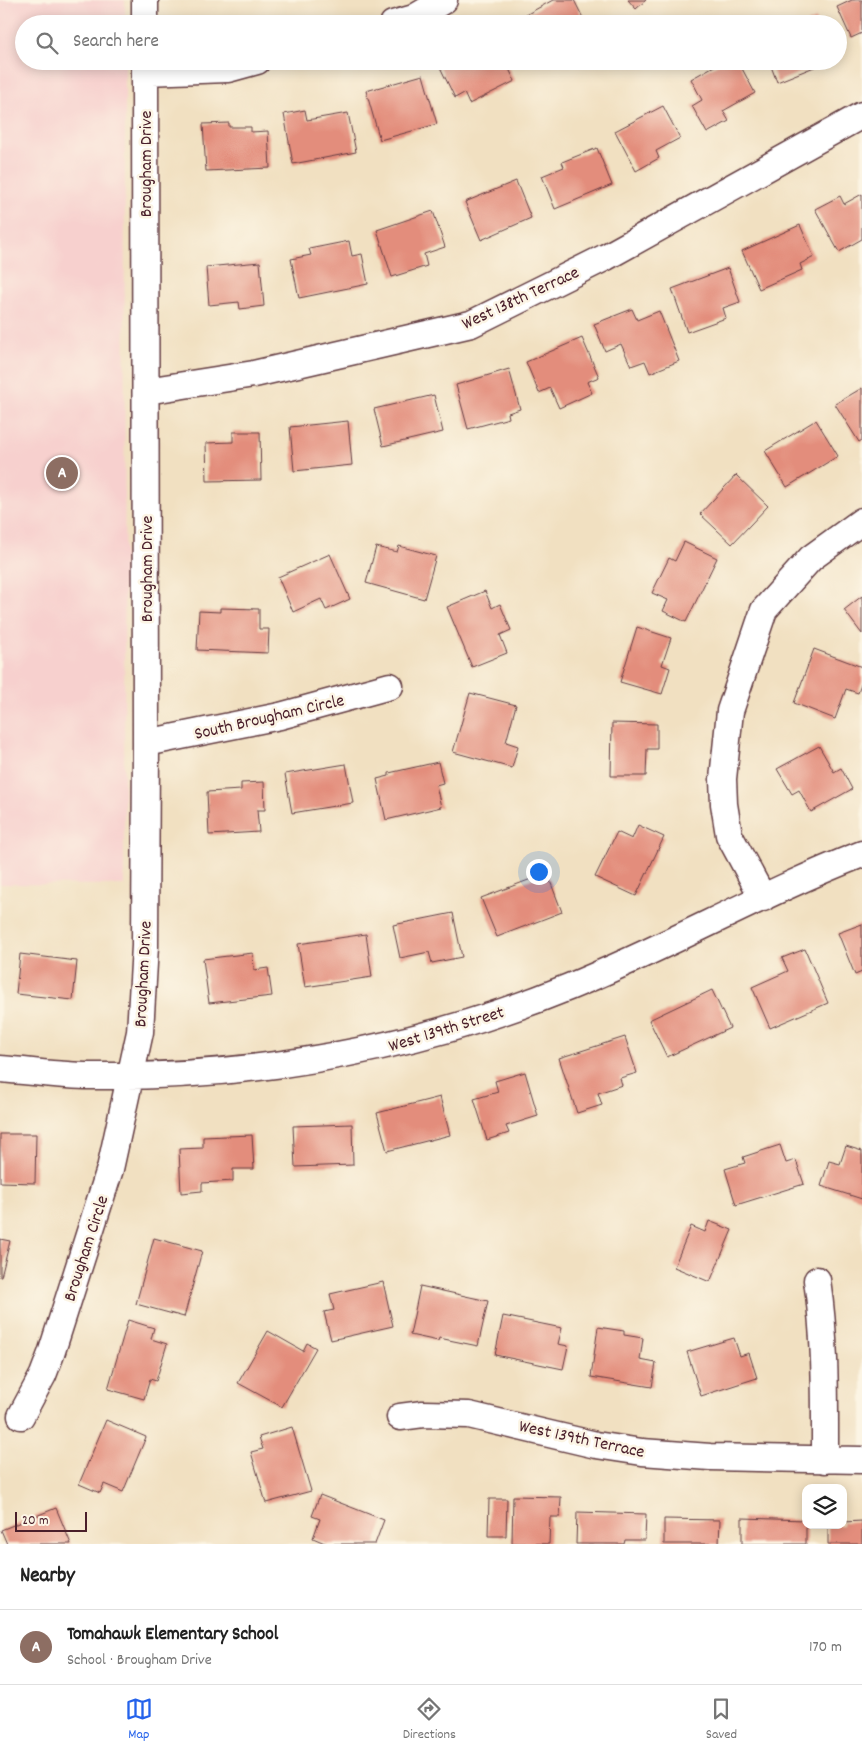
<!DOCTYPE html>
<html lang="en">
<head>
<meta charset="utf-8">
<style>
	:root { --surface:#fff; --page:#f6f6f6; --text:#222; --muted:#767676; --line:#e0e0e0; --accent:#2563eb }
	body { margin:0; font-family:Dekko,sans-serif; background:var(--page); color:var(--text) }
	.controls { position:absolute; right:15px; bottom:15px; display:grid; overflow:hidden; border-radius:10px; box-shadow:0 2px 12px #0003 }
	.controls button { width:45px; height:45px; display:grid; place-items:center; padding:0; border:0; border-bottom:1px solid var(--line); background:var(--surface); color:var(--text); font:25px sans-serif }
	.scale { position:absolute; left:15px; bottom:12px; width:72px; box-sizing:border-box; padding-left:5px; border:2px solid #4a1f2b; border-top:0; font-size:14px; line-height:18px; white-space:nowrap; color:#4a1f2b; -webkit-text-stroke:4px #fcf5e5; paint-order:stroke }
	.you { position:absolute; left:538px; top:871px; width:18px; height:18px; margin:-12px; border:4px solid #fff; border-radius:50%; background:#1a73e8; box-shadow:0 0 0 8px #1a73e833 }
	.badge { display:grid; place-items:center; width:32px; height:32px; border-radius:50%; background:var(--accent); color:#fff; font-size:16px; font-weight:700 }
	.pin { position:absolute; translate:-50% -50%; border:2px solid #fff; box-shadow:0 1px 5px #0006 }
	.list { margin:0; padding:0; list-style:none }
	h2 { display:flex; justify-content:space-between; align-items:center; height:65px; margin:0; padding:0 20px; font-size:21px }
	h2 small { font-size:16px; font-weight:400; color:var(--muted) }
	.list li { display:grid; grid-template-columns:32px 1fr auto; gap:15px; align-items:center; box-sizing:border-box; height:75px; padding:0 20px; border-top:1px solid var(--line) }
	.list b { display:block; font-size:19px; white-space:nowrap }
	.list p { margin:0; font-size:16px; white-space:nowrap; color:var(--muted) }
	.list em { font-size:16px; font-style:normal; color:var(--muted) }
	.icon { flex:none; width:28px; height:28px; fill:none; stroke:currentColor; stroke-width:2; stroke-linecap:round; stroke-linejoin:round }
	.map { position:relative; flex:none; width:862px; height:1544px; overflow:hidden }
	.search { position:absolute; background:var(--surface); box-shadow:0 2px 12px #0003; left:15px; right:15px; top:15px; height:55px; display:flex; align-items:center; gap:12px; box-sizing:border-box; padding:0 18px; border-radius:28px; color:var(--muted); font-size:19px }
	.sheet { height:140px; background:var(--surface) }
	nav { display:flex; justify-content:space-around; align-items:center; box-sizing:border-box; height:70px; border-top:1px solid var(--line); background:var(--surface); font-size:14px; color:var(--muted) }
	nav a { display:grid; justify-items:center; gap:2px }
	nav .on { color:var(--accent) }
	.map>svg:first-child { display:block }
	.built { fill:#f7d0ce }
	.building { fill:#e38d7b }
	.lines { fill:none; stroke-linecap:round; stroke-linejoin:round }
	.minor-casing { stroke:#633c42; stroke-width:29 }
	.minor { stroke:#fff; stroke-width:26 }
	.labels { text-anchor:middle; stroke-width:5; stroke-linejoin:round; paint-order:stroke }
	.street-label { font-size:18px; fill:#4a1f2b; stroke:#fcf5e5 }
</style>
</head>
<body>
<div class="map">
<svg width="862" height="1544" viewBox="0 0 862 1544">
	<rect width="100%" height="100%" fill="#fcf5e5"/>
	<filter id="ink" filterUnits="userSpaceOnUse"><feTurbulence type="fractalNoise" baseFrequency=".02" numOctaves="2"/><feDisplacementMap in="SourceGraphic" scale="10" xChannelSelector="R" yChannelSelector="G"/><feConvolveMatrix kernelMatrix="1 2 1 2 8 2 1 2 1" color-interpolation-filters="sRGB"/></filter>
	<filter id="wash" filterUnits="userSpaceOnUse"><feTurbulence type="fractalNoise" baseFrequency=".0096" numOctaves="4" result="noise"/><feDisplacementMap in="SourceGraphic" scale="20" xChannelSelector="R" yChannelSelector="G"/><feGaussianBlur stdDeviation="1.12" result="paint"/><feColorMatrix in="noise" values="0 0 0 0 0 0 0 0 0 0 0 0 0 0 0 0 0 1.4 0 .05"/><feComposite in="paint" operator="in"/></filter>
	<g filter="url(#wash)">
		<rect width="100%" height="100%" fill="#f1e0c1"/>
		<path class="built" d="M0,0h125v24h-101v37h101l-1,824 -124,-1z"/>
		<g id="blocks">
			<path class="building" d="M553,0h21l12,24h-77z
				M628,0h18l-10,9z
				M852,0h10v33l-11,5 -14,-31z
				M816,19l2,5h-13z
				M447,61h58l10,20 -46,23 -5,-11 -9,5 -16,-33z
				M723,61h15l17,32 -32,18 6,10 -22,12 -15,-27 10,-6 -11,-21z
				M769,61h60l-52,21z
				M423,75l14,49 -57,16 -14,-49z
				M663,106l17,32 -24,13 3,7 -23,13 -21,-40z
				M305,110l2,10 41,-7 8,39 -63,12 -9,-50z
				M229,123v4h22v5l17,-1 2,37 -64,3 -3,-47z
				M597,148l15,37 -57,24 -13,-33 22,-9 -2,-5z
				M516,181l15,37 -50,22 -16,-38z
				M862,194v45l-23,13 -24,-43 25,-13 4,8z
				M433,211l12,36 -21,7 3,12 -35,11 -15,-47z
				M800,225l14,32 -14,7 2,6 -43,19 -17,-38z
				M349,241l3,15 10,-2 6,30 -69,14 -8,-39 20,-4 -2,-6z
				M260,262l4,44 -24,3 -1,-7 -30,3 -3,-38z
				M728,268l12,34 -17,6 3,10 -39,14 -15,-43z
				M632,309l5,11 22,-9 20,50 -29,12 -5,-12 -14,5 -10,-22 -16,7 -11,-27z
				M582,338l17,39 -12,5 5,11 -33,15 -9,-20 -11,5 -13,-31z
				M509,369l11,40 -12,4 1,5 -41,11 -12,-44z
				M862,388v52l-3,2 -24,-38z
				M434,395l9,37 -60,14 -9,-37z
				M816,420l22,36 -51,31 -22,-36z
				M348,421l4,44 -58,6 -4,-44z
				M233,432h27l1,48 -54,1 -1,-38 27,-1z
				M736,475l32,31 -36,38 -32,-30z
				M684,542l33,16 -31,64 -23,-11 5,-11 -16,-7 17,-35 6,3z
				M399,546l37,10 -12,43 -58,-16 10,-36 21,5z
				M330,554l20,45 -24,11 -5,-11 -28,13 -15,-35z
				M485,591l7,17 8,-4 11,26 -11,5 7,18 -35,14 -25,-60z
				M862,596v38l-18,-24z
				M220,608l39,1v20h10l-1,24 -71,-3 2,-39 21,1z
				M637,627l34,11 -9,27 8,3 -8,26 -42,-12z
				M814,649l48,18v15l-4,11 -12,-4 -11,30 -41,-16z
				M470,693l46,12 -10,37 12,4 -6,22 -59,-16z
				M612,723l45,1v25h-10l-1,27h-35z
				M819,746l15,26 7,-4 11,21 -41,23 -12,-22 -7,4 -15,-25z
				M438,762l5,21 -7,2 5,22 -55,13 -9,-41 12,-3v-3z
				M346,764l7,39 -61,10 -7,-39z
				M264,782l1,28h-8l2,22 -50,3 -2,-43 34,-2v-7z
				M638,825l26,12 -28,59 -41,-19 22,-45 15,7z
				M547,873l15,39 -65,25 -16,-39z
				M453,913l9,44 -30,6 -3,-11 -29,6 -7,-33z
				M862,924v48l-7,3 -17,-42z
				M366,934l6,43 -67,10 -7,-43z
				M805,949l23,54 -58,25 -18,-41 36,-16 -6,-13z
				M253,953l1,17 14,-2 4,28 -63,7 -6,-44z
				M20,954l57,7 -4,39 -57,-6z
				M712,990l18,38 -63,29 -18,-37z
				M625,1037l12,36 -17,5 2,7 -24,8 4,12 -25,8 -18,-55z
				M525,1072l13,44 -32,10 3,7 -22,7 -13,-41 24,-7 -3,-11z
				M440,1097l10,38 -63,16 -10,-38z
				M352,1124l1,41 -58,2 -2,-41z
				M0,1134h36l-1,49 -35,-1z
				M252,1135l2,34h-21v12l-31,2v8l-21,2 -2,-44 24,-1v-11z
				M780,1145l6,18 10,-3 8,24 -68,21 -11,-36 20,-6 -2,-6z
				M846,1146l16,5v48l-41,-13 8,-25 11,3z
				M709,1221l23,9 -22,52 -36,-15 17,-41 14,6z
				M154,1238l48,13 -18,66 -48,-13z
				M0,1239l10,2 -9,36h-1z
				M383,1282l10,44 -62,14 -7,-28 10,-2 -4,-16z
				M420,1286l68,15 -10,45 -39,-8 -1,3 -28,-6z
				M503,1316l59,12 -4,16 10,2 -5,23 -68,-14z
				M128,1320l26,8 -3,11 16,5 -11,37 -6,-2 -6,20 -36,-10z
				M598,1327l26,4v4l19,3 -3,22 16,3 -4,24 -61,-10z
				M268,1331l35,20 4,-8 9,5 -34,59 -44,-24z
				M734,1338l6,18 9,-3 8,25 -56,18 -14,-44z
				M106,1420l40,17 -23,55 -19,-8 -4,9 -21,-9z
				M292,1427l19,64 -45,12 -15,-51 12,-3 -4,-12z
				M320,1495l64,25 -9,24h-48l-14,-6 7,-19 -8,-3z
				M513,1496l48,1 -1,20h-10l-1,27 -37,-1z
				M489,1499h18l-1,37h-18z
				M56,1508l15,36h-64l-6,-14z
				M577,1512l69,2 -1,26h-20l-1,4h-48z
				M742,1518l64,2v24h-64z
				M664,1519l56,1 -1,24h-55z
				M862,1521v23h-34v-19h15v-3z"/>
		</g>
	</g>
	<g filter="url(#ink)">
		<use href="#blocks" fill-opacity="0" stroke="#633c42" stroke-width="1"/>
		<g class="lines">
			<defs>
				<path id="minor" d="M145,24v-24
					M393,24l21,-6 30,-18
					M145,72l83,-3 29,-8
					M146,391l108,-17 217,-50 135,-67 256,-142
					M146,743l134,-27 110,-30
					M763,898l-34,-63 -5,-31 -1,-25 7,-68 34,-101 47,-52 51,-37
					M0,1069c30,2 61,7 90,7 164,2 327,-27 479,-89 99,-40 193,-94 293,-133
					M817,1280c9,60 8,120 8,180
					M21,1416l22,-41 8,-21 59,-185 30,-137 5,-86 1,-203 -1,-682
					M400,1417l23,-3 46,1 127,30 46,7 68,5 152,3"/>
			</defs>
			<use href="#minor" class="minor-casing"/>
			<use href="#minor" class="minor"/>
		</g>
	</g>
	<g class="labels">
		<g class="street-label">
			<text transform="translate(145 164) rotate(-90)" y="6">Brougham Drive</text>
			<text transform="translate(520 297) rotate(-25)" y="6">West 138th Terrace</text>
			<text transform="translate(146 569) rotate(-90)" y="6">Brougham Drive</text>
			<text transform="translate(269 716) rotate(-13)" y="6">South Brougham Circle</text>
			<text transform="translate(142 974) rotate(-87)" y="6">Brougham Drive</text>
			<text transform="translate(446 1028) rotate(-17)" y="6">West 139th Street</text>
			<text transform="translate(85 1248) rotate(-72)" y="6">Brougham Circle</text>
			<text transform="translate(582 1438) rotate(12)" y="6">West 139th Terrace</text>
		</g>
	</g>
</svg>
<div class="controls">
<button><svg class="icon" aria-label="layers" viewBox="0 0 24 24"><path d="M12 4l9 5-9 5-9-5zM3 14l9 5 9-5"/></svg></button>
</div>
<div class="scale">20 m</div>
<div class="you"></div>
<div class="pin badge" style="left:62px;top:473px;background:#8d6e63">A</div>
<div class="search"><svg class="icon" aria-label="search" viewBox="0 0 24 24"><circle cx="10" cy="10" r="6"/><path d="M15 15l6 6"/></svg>Search here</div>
</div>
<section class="sheet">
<h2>Nearby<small></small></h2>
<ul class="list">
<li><span class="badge" style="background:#8d6e63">A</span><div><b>Tomahawk Elementary School</b><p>School · Brougham Drive</p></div><em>170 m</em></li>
</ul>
</section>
<nav>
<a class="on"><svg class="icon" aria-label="map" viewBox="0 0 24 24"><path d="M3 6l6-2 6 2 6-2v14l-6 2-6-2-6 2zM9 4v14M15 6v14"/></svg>Map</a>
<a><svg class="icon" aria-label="directions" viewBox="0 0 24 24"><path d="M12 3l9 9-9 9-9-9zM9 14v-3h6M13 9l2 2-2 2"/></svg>Directions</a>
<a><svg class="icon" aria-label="saved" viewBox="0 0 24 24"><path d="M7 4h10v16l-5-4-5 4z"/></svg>Saved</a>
</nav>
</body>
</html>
